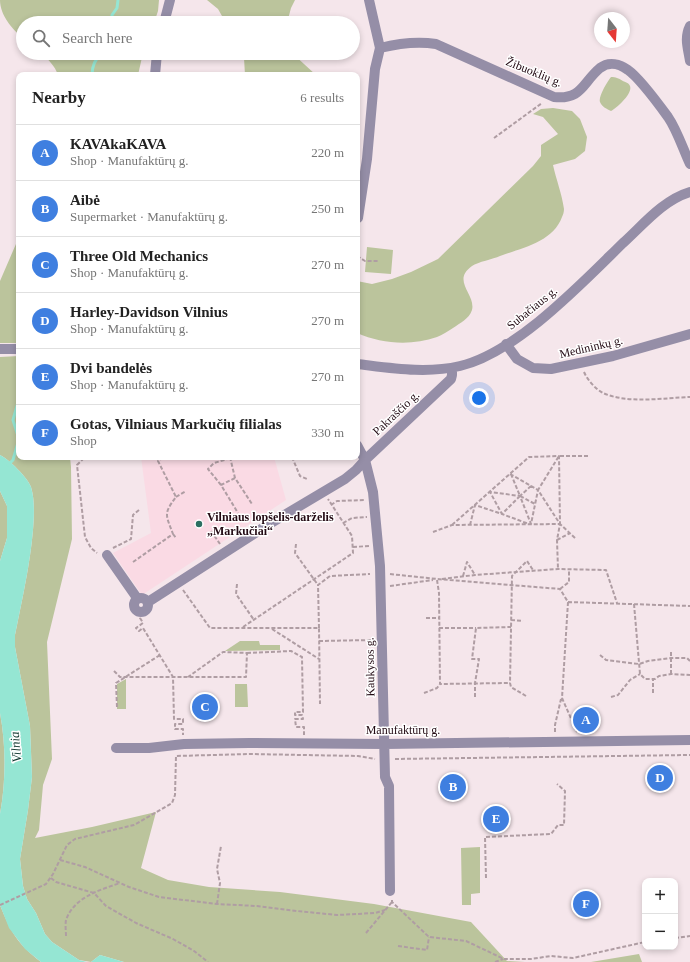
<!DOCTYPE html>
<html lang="en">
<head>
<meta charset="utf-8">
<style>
	:root { --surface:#fff; --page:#f6f6f6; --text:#222; --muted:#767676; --line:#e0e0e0; --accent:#2b6f61 }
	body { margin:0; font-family:Georgia,serif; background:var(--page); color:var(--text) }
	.controls { position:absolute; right:12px; bottom:12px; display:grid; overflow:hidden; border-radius:8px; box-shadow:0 2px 6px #0003 }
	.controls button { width:36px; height:36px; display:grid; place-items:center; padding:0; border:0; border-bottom:1px solid var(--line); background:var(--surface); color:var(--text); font:20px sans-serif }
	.compass { position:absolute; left:594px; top:12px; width:36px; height:36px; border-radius:50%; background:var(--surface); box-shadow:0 2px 6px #0003; rotate:163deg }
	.you { position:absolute; left:479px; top:398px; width:14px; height:14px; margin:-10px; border:3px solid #fff; border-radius:50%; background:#1a73e8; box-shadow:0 0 0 6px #1a73e833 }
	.badge { display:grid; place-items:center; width:26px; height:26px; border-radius:50%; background:var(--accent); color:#fff; font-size:13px; font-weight:700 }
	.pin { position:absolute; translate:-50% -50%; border:2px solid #fff; box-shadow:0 1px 4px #0006 }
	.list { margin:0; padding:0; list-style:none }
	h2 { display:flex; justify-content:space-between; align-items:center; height:52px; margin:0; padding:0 16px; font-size:17px }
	h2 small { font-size:13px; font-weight:400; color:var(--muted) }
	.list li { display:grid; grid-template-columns:26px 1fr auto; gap:12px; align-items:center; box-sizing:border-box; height:56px; padding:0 16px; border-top:1px solid var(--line) }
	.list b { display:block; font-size:15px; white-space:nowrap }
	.list p { margin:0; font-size:13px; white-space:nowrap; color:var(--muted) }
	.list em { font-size:13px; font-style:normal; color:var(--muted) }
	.icon { flex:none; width:22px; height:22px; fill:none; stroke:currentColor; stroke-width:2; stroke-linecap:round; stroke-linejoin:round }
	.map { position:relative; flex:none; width:690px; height:962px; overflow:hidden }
	.search { position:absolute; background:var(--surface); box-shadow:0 2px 6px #0003; left:16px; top:16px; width:344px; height:44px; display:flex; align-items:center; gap:10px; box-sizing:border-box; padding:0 14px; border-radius:22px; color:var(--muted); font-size:15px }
	.panel { position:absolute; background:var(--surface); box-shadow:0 2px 6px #0003; left:16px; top:72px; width:344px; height:388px; border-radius:8px }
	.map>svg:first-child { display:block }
	.built { fill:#fadae4 }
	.green { fill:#bbc49c }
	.water { fill:#95e6d3 }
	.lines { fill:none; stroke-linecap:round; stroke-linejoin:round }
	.stream { stroke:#95e6d3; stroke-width:3 }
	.path { stroke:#af9da3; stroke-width:2; stroke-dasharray:4 2; stroke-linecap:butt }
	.minor { stroke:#958ea7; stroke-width:10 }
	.poi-dot { fill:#2b6f61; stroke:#fff; stroke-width:1.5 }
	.labels { text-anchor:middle; stroke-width:3; stroke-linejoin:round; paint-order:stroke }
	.street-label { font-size:12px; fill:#230b14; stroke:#fff }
	.poi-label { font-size:12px; font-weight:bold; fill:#230b14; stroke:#fff; text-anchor:start }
	.water-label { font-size:13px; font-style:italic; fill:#10372f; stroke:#fff }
</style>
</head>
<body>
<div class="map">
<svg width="690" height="962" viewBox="0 0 690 962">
	<rect width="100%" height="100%" fill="#f5e6eb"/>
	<path class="built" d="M141,457h133l12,43 -144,95 -29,-42 38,-20z"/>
	<path class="green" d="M0,0h159l-1,11 -4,12h-131v15c-11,-9 -23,-23 -23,-38z
		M207,0h88l-4,8 -4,15h-61l-8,-14z
		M41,53h102l-5,22h-80c-3,-9 -10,-16 -17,-22z
		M242,53h50l24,22h-71l-1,-17z
		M611,77c5,0 7,1 12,4 2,1 6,2 7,5 3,7 -13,22 -19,25 -4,-2 -9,-4 -11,-9 -2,-5 7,-20 11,-25z
		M553,108l19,3 8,8 7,18 -2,14 -10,8 -22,6c3,14 9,29 11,44 0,3 -1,6 -2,8 -9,25 -40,31 -62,39 -7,3 -22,6 -28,10 -21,15 4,28 0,44 -3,9 -12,13 -19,18 -5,3 -11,7 -16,9 -26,9 -55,7 -80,-4v-52l15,3 20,-5 19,-7 27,-13 95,-93 8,-10v-11l17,-11 -15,-17 -10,-3 8,-5z
		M19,237v106h-19v-62z
		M367,247l26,3 -2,24 -26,-2z
		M19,356v101h51l1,10 1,72 -25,103 5,117 -9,26 -4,45 -4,8 57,-11 64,-15 -15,56 27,12 41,7 71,5 94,12 97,18 36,39 18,1h-401l-24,-7 -9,7 -12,-2 -27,-18 -7,-8 -9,-21 -9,-14 -4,-13 -3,-27 8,-49 4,-33 -2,-51 -15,-79v-12c7,-35 15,-70 18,-105 1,-13 2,-30 -2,-43 -3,-9 -22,-28 -31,-32v-98z
		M0,491l7,15v32l-7,23z
		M240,641h19l1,4h20v5l-55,1z
		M126,679v30h-9v-25z
		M235,684h12l1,23h-13z
		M0,713c6,32 6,68 0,101z
		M480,847v46l-9,1v11h-9l-1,-57z
		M0,905c11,28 18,39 41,57h-41z
		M639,954l3,8h-51z"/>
	<path class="water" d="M0,455c9,4 28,23 31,32 4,13 3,30 2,43 -3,35 -11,70 -18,105v12l15,79 2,51 -4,33 -8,49 3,27 4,13 9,14 9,21 7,8 27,18 8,2h-46l-16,-13 -16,-21 -9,-23v-91c6,-33 6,-69 0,-101v-152l7,-23v-32l-7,-15z
		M100,955l24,7h-33z"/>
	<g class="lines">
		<path class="stream" d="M113,23l-1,-8 5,-7 1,-8
			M92,75c0,-9 3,-16 10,-22
			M8,465l5,-5 6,-21 -6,-19 6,-21"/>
		<path class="path" d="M494,138l48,-35
			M357,256l8,5h14
			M584,372c3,7 11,17 19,21 24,11 61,5 87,4
			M230,457l5,21 17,26
			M292,457l8,19 7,3
			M84,458l-7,7 8,72 6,11 6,5
			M510,474l28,16 -7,34 -11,-28 11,-10
			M511,474l9,22 15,8
			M235,478l-14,7 17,28
			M221,485l-13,-16 6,-6 17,-5
			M520,496l-18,18 27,10
			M176,497l10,-6
			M331,505l6,-4 28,-1
			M343,523l9,-5 15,-1
			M452,525l77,-68 30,-1 1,68
			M470,525l5,-20 27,9 -12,-22 30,4
			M211,531l9,13
			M433,532l19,-7 108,-1 -3,16 1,29
			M173,534l3,4
			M575,538l-15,-14 -22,-34 21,-34h31
			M557,540l13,-7
			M296,544l-1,9 23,32
			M353,547l16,-1
			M113,548l18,-9 2,-24 6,-5
			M133,562l40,-28c-7,-19 -10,-20 3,-37l-18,-36 6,-4
			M390,574l47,5 123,10 8,13 -6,96 15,34
			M463,576l4,-14 8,13
			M442,579l33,-4 83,-6 48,1 11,33
			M437,580l2,13 1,91 70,-1
			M237,584l-1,10 18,26
			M390,586l43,-6
			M560,589l9,-7v-13
			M183,590l27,38h109l1,76
			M568,602l122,4
			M634,604l6,70 5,5h10l4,-3 12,-2 19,1
			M141,612l-1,6 3,5 -7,5 3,3 4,-3 30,49 1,42h9v5h-8v5h8v6
			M426,618h13
			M511,620l12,1
			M243,627l110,-74 -1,-17 -24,-37
			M319,628l-1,-43 12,-9 40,-2
			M439,628h37
			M272,629l47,30
			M319,641l53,-1
			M247,653l44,-2 11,6 1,55h-8v3h7l1,4h-8l1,8h8v8
			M600,655l6,5 33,4 9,-3 23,-3h16l3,3
			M114,671l6,6h126l1,-24 -24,-1 -35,25
			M671,674v-23
			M424,693l13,-5 3,-4
			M653,693v-14
			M526,696l-15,-9 -1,-4 2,-107 15,-15 6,9
			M475,697v-14l4,-24h-7l4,-31 35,-1
			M611,697l7,-2 12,-15 10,-6
			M117,707l-1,-24 44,-28
			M555,732v-7l6,-26
			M395,759l295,-4
			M60,860l25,7 44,20 30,10 58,7 40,2 40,5 40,4 38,-2 10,-3
			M51,878l5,4 38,11 12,13 30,17 37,16 21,12 14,11
			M486,878l-1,-41 66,-3 7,-9h6l1,-34 -8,-7
			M392,900v2l37,35 37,4 38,18h27l20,-3 22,2 72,-16
			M217,904l3,-21 -3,-14 4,-23
			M0,905l46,-21 7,-10 14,-29 8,-6 59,-14 38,-22 3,-8 1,-39 73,-2 109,2 17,3
			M366,933l26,-31
			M66,936c0,-4 -1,-11 0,-16 8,-23 34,-30 54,-37
			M675,938l15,-2
			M398,946l29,4 2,-13
			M495,962l8,-3"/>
		<path class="minor" d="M369,0l11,48c20,-5 37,-7 56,-4l118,53c28,3 28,-14 46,-29 9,-7 20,-4 28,2 10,7 32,36 40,47 9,13 15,32 22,47
			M164,23l6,-23
			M690,26c-6,12 -2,22 0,35
			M155,75l2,-22
			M358,218l9,-59 8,-90 5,-21
			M506,344l11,15 16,9 18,1 62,-13 77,-22
			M0,349h19
			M357,364c34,4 69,10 103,2 56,-13 122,-83 163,-123 20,-18 40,-43 67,-51
			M357,445l8,15 8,32 7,74 5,211 4,9 1,105
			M107,555l30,43
			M134 605a7 7 0 1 1 14 0a7 7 0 1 1-14 0Z
			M148,602l118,-76 79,-47 11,-9 9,-10 86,-81 1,-4v-7
			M116,748h33l35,-4 65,-1 136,1 305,-4"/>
	</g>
	<circle class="poi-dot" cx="199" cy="524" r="4"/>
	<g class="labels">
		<g class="street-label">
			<text transform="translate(534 72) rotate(22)" y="4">Žibuoklių g.</text>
			<text transform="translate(532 308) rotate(-39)" y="4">Subačiaus g.</text>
			<text transform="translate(591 347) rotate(-13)" y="4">Medininkų g.</text>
			<text transform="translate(396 413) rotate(-43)" y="4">Pakraščio g.</text>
			<text transform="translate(370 667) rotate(-91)" y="4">Kaukysos g.</text>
			<text x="403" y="734">Manufaktūrų g.</text>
		</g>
		<g class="poi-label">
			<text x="207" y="521">Vilniaus lopšelis-darželis<tspan x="207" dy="14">„Markučiai“</tspan></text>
		</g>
		<g class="water-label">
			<text transform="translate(15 747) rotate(-95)" y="5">Vilnia</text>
		</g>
	</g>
</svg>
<div class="controls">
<button>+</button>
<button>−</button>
</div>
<svg class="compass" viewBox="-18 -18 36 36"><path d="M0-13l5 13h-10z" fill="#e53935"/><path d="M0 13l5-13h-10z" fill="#767676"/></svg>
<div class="you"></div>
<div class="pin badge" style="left:586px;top:720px;background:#3f7fe0">A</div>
<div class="pin badge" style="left:453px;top:787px;background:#3f7fe0">B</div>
<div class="pin badge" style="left:205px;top:707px;background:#3f7fe0">C</div>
<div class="pin badge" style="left:660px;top:778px;background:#3f7fe0">D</div>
<div class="pin badge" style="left:496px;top:819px;background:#3f7fe0">E</div>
<div class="pin badge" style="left:586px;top:904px;background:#3f7fe0">F</div>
<div class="search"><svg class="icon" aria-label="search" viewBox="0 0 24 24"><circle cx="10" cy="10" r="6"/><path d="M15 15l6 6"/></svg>Search here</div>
<section class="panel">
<h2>Nearby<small>6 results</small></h2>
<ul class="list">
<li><span class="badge" style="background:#3f7fe0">A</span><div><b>KAVAkaKAVA</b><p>Shop · Manufaktūrų g.</p></div><em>220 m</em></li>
<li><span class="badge" style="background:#3f7fe0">B</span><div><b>Aibė</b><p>Supermarket · Manufaktūrų g.</p></div><em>250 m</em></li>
<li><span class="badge" style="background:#3f7fe0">C</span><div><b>Three Old Mechanics</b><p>Shop · Manufaktūrų g.</p></div><em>270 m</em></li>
<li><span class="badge" style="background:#3f7fe0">D</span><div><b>Harley-Davidson Vilnius</b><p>Shop · Manufaktūrų g.</p></div><em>270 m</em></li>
<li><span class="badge" style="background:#3f7fe0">E</span><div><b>Dvi bandelės</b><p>Shop · Manufaktūrų g.</p></div><em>270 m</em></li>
<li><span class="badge" style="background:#3f7fe0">F</span><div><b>Gotas, Vilniaus Markučių filialas</b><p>Shop</p></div><em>330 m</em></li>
</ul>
</section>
</div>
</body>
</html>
